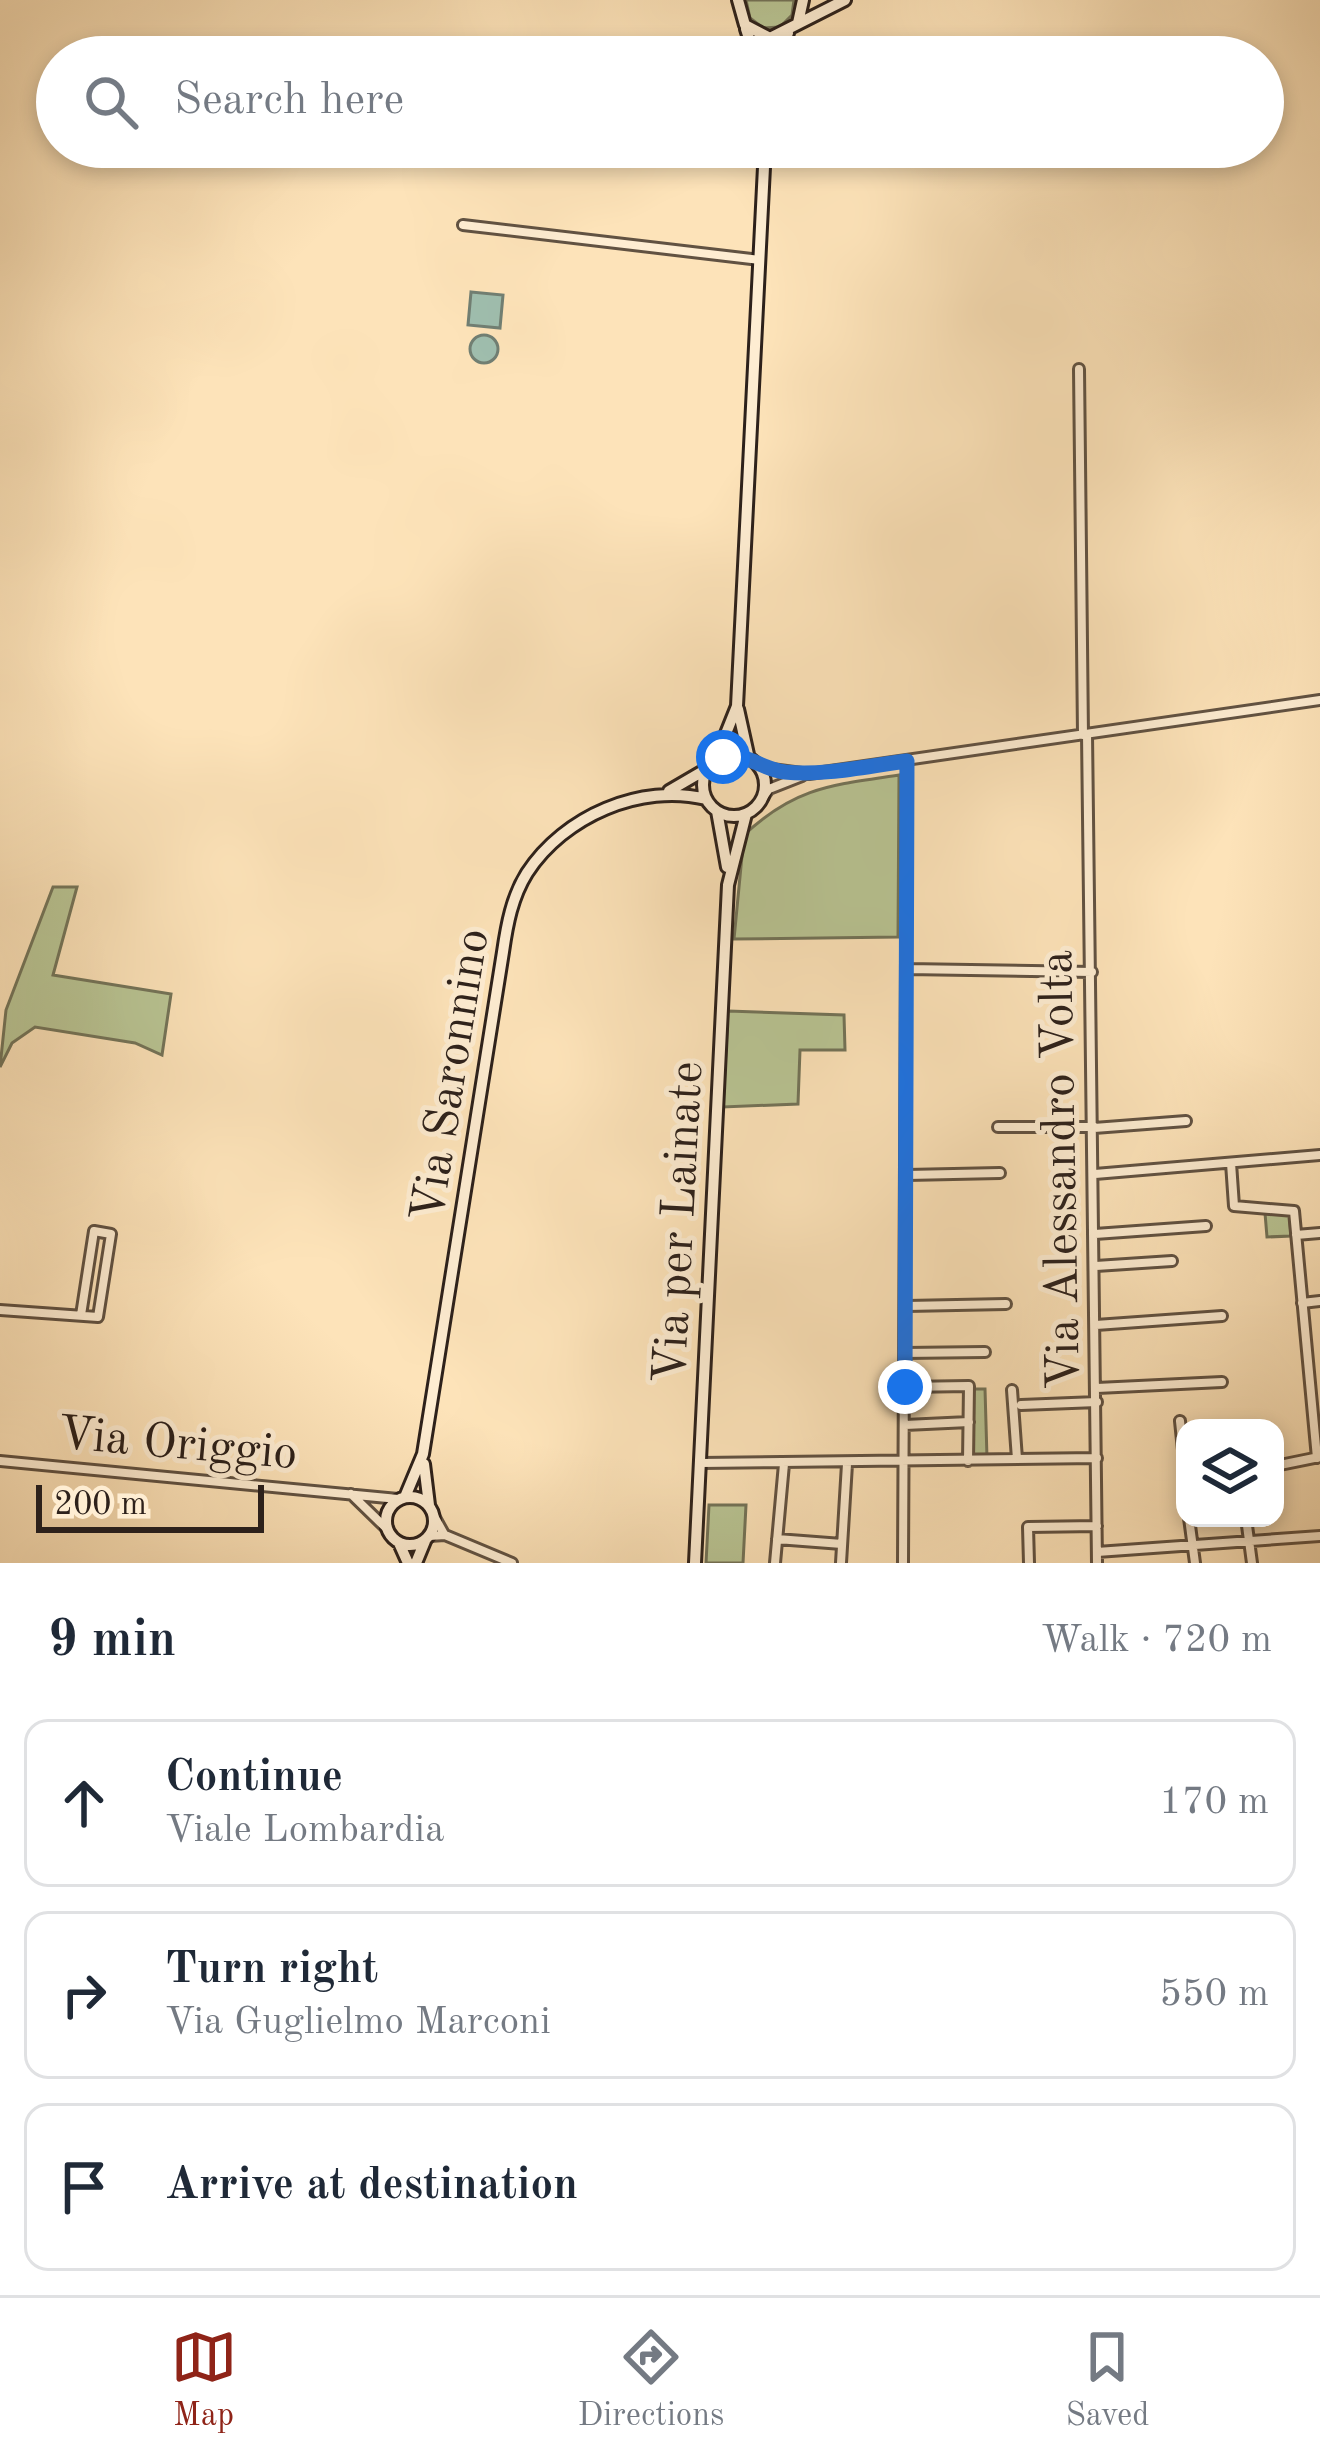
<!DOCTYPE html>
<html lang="en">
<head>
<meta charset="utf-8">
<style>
	:root { --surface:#fff; --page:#f2f2f3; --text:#1f2937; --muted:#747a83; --line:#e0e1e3; --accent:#8f2418 }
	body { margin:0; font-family:"Old Standard TT",serif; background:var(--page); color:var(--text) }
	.controls { position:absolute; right:36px; bottom:36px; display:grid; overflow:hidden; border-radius:24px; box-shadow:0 6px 18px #0003 }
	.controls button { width:108px; height:108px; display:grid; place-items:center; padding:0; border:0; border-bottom:3px solid var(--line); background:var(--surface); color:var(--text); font:60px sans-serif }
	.scale { position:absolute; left:36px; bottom:30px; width:228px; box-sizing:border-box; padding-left:12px; border:6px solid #2d211b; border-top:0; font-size:33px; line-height:42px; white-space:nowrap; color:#2d211b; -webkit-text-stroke:9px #feedd2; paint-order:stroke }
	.stop { position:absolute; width:36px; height:36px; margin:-27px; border:9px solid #1a73e8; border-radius:50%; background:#fff }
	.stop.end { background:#1a73e8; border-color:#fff; box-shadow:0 3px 12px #0008 }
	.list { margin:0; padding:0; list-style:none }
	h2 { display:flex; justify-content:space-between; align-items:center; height:156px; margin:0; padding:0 48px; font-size:51px }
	h2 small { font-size:39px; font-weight:400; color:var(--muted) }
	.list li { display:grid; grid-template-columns:78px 1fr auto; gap:36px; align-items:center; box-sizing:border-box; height:168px; margin:0 24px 24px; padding:0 24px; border:3px solid var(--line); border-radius:24px }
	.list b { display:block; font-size:45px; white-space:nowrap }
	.list p { margin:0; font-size:39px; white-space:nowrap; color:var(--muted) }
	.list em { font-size:39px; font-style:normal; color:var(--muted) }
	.icon { flex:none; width:66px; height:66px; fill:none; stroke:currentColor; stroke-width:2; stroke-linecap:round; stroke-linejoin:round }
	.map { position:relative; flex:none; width:1320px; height:1563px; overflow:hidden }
	.search { position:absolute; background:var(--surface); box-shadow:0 6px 18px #0003; left:36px; right:36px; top:36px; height:132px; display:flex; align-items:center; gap:30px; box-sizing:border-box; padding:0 42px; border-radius:66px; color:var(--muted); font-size:45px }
	.sheet { height:732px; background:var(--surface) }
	nav { display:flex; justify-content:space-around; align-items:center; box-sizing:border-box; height:168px; border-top:3px solid var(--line); background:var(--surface); font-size:33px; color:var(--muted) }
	nav a { display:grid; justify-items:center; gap:6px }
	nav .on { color:var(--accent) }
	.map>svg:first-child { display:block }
	.green { fill:#b9c594; stroke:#737358; stroke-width:3 }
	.water { fill:#9fbeae; stroke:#717f73; stroke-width:3 }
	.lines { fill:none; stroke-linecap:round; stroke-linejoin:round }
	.street-casing { stroke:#615242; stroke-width:14 }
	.secondary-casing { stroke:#2d211b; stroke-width:16 }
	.street { stroke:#feedd2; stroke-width:8 }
	.secondary { stroke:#feedd2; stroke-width:10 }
	.route { stroke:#1a73e8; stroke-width:15 }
	.labels { text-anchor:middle; stroke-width:10; stroke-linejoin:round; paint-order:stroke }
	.street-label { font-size:48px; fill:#2d211b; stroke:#feedd2 }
</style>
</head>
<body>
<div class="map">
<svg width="1320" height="1563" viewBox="0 0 1320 1563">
	<rect width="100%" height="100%" fill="#fde3b9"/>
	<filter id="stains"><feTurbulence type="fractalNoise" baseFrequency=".00167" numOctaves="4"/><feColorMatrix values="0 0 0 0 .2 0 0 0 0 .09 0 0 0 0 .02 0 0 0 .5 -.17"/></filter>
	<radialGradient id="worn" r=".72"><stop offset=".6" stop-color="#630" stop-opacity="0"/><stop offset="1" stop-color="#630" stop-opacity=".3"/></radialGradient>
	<path class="green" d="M746,0h48l-2,15 -12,12 -17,1 -13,-10z
		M899,775l-1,162 -164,2 10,-104c51,-48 88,-50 155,-60z
		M53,887h24l-24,88 118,19 -9,61 -27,-12 -100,-16 -23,16 -12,24 6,-57z
		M728,1011l116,4 1,35h-45l-2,54 -75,3z
		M1289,1211l2,25 -24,1 -2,-24z
		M969,1389h16l2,69 -16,1z
		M709,1505h37l-3,58h-37z"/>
	<path class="water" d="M471,292l32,3 -3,33 -32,-3z
		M470 349a14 14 0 1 1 28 0a14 14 0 1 1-28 0Z"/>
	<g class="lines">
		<defs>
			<path id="street" d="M463,225l297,35
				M1079,369l4,366
				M1087,734l10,829
				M758,767l51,7 511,-74
				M759,803l10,-14 33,-13
				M907,969l185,3
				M998,1127h96
				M1094,1128l92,-7
				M1231,1163l3,43 60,5 23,247
				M1095,1174l225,-19
				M907,1175l93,-2
				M1095,1234l111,-8
				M1296,1235l24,-2
				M1096,1266l76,-5
				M1302,1303l18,-2
				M907,1306l99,-2
				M0,1310l98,7 13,-83 -17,-3 -13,84
				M1096,1325l126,-9
				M905,1353l80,-1
				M905,1387l64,-1 -1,75
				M1097,1388l125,-6
				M1012,1390l5,69
				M1021,1405l76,-3
				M1180,1421l5,48
				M905,1425l64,-3
				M0,1461l398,38
				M701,1463l396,-5
				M1275,1466l44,-9
				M351,1494l36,35
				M434,1516l10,18
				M1189,1518l6,45
				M1246,1518l6,45
				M429,1536l16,-1 67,28
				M777,1539l65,5
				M1097,1552l223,-16
				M775,1563l9,-99
				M841,1563l6,-99
				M903,1563l4,-802
				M1029,1563l-1,-36 69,-1"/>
			<path id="secondary" d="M738,0l7,25 25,13 75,-38
				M798,23l5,-23
				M746,29l9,28
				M776,57l12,-24
				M738,709l11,50
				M703 785a31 31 0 1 1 62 0a31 31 0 1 1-62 0Z
				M715,761l22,-55 28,-559
				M669,791l36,-21
				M717,811l10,56
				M424,1464l5,41
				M386 1521a24 24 0 1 1 48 0a24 24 0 1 1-48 0Z
				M405,1497l18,-43 80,-502c4,-28 9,-55 24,-79 37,-57 114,-90 179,-74
				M399,1543l9,20
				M416,1563l9,-22
				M695,1563l33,-678 18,-71"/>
		</defs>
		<use href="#street" class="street-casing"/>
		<use href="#secondary" class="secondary-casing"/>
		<use href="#street" class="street"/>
		<use href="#secondary" class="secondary"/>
	</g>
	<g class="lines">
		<path class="route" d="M723,757c23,-5 38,12 62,15 40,4 82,-6 122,-11l-2,626"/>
	</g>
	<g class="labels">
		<g class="street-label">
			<text transform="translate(448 1075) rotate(-81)" y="17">Via Saronnino</text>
			<text transform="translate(1058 1170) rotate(-91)" y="17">Via Alessandro Volta</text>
			<text transform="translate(676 1222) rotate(-87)" y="17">Via per Lainate</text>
			<text transform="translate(178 1441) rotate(5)" y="17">Via Origgio</text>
		</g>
	</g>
	<rect width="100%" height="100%" filter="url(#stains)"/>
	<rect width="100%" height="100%" fill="url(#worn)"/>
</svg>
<div class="controls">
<button><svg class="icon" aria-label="layers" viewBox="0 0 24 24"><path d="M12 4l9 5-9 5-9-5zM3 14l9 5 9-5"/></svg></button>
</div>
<div class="scale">200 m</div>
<div class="stop" style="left:723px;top:757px"></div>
<div class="stop end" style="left:905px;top:1387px"></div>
<div class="search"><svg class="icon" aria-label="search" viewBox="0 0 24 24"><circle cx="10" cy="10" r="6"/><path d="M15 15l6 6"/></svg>Search here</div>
</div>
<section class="sheet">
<h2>9 min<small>Walk · 720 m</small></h2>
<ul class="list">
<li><svg class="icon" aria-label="ahead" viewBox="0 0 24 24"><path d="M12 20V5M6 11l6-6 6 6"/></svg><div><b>Continue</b><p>Viale Lombardia</p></div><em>170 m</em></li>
<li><svg class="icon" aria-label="right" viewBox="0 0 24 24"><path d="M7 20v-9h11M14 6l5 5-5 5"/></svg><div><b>Turn right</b><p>Via Guglielmo Marconi</p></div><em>550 m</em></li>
<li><svg class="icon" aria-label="arrive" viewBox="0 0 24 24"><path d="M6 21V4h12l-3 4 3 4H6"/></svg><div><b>Arrive at destination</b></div></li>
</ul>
</section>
<nav>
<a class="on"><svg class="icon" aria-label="map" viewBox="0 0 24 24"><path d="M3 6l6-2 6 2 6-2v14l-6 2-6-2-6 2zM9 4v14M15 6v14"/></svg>Map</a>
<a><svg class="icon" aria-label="directions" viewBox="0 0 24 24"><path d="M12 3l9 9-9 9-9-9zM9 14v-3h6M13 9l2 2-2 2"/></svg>Directions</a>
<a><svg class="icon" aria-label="saved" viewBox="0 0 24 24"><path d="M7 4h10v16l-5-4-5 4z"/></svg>Saved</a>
</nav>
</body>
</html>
